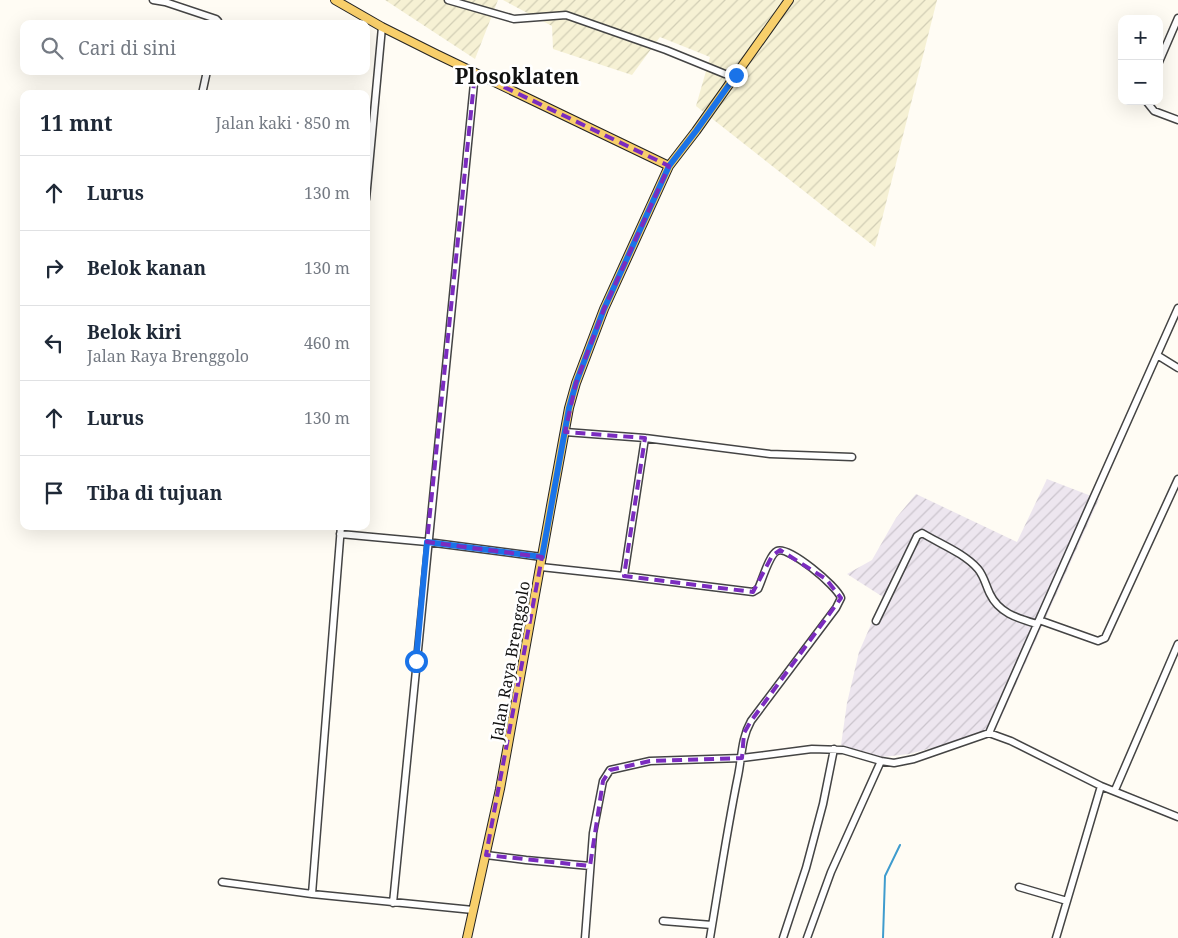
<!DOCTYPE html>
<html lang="id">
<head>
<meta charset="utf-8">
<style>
	:root { --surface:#fff; --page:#f2f2f3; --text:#1f2937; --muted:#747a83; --line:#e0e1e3 }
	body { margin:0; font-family:"Noto Serif",serif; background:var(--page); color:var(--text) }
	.controls { position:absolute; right:15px; top:15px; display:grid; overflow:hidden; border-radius:10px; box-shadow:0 5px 20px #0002 }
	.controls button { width:45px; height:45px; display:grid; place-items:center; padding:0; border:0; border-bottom:1px solid var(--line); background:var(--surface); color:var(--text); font:25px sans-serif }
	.stop { position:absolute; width:15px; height:15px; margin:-11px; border:4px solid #1a73e8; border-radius:50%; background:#fff }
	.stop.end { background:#1a73e8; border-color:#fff; box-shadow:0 1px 5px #0008 }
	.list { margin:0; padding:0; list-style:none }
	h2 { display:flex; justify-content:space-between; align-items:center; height:65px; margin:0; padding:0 20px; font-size:21px }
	h2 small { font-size:16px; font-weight:400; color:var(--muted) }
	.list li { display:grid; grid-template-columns:32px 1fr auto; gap:15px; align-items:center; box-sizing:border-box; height:75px; padding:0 20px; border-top:1px solid var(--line) }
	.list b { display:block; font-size:19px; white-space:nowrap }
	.list p { margin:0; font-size:16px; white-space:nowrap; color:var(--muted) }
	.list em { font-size:16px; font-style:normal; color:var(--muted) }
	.icon { flex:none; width:28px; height:28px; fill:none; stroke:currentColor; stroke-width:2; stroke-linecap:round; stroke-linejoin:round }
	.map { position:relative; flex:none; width:1178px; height:938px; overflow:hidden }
	.search { position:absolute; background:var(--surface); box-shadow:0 5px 20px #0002; left:20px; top:20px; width:350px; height:55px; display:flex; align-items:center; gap:12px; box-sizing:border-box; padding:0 18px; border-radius:10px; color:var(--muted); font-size:19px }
	.panel { position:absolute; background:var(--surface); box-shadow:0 5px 20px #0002; left:20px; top:90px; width:350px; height:440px; border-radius:10px }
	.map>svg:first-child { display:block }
	.industrial { fill:url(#industrial-furrows) }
	.farmland { fill:url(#farmland-furrows) }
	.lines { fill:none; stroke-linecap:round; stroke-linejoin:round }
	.stream { stroke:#3f9cce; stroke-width:2 }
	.minor-casing { stroke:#444; stroke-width:9 }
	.major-casing { stroke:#222; stroke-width:10 }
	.minor { stroke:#fff; stroke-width:6 }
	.major { stroke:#f8cf6b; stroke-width:8 }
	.route { stroke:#1a73e8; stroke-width:6 }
	.marked { fill:none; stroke:#7b2cbf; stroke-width:4; stroke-dasharray:10 6; stroke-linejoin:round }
	.labels { text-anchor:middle; stroke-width:5; stroke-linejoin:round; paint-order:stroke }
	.street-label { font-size:16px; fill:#111; stroke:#fff }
	.district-label { font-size:21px; font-weight:bold; fill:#111; stroke:#fff }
</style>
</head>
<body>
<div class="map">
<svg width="1178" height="938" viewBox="0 0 1178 938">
	<defs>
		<pattern id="industrial-furrows" width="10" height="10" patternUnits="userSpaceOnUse" patternTransform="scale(1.25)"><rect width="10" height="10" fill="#ede6ef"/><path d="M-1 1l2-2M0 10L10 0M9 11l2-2" fill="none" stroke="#cac4cc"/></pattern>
		<pattern id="farmland-furrows" width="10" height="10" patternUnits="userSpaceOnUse" patternTransform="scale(1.25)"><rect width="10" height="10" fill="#f6f1d4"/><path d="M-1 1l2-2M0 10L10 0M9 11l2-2" fill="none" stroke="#d2ceb5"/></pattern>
	</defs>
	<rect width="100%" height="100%" fill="#fffcf4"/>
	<path class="industrial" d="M1047,479l52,20 -104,232 -86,23 -27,3 -41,-12 6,-42 12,-51 24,-55 -36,-23 25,-14 24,-42 20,-24 101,48z"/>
	<path class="farmland" d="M385,0h113l-23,59z
		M503,0h434l-62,247 -179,-141 14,-49 -50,-20 -28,38 -79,-26 -1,-23z"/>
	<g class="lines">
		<path class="stream" d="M883,938l2,-62 15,-31"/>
		<defs>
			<path id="minor" d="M153,0l12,2 51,17 2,2 -1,3
				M448,0l66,19 52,-4 100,35 59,24 11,1
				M1159,62l19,-44
				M202,94l5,-23
				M1146,101l8,10 24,9
				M366,199l16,-172
				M1178,308l-21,47 21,13
				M565,432l80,6 125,16 82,3
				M341,526l-29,368 161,16
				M340,534l87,8 115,15
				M541,567l83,9 21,-138
				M624,576l129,16 5,-3c4,-8 11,-34 19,-38 11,-6 60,35 64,47l-5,10 -85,113c-10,18 -9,36 -13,55 -11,54 -19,108 -28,162
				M1039,620l118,-265
				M876,621l41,-85 5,-3c18,11 42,20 56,36 6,7 8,17 12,25 9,19 27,24 47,30
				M989,733l50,-113 59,21 7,-3 73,-159
				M1115,790l63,-146
				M486,855l40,5 64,6
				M222,882l90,12
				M1019,887l48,14
				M393,903l82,-830
				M663,921l49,4
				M585,938l8,-105 10,-52 7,-11 40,-9 92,-3 70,-9 31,1 38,11 13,2 20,-4 75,-26 22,8 90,45 77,31
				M783,938l23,-70 17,-64 11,-55
				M807,938l24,-66 50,-111
				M1056,938l45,-152"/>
			<path id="major" d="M335,0l47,27 54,27 233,112
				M467,938l33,-149 51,-283 18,-98 7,-25 28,-74 65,-143 27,-35 93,-131"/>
		</defs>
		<use href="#minor" class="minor-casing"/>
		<use href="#major" class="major-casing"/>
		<use href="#minor" class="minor"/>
		<use href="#major" class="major"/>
	</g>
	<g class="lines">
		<path class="route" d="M416,661l11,-119 115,15 27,-149 7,-25 28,-74 65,-143 27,-35 40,-56"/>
	</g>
	<path class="marked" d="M475,73l194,93 -65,143 -28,74 -11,49 80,6 -21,138 129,16 19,-36 8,-6 46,29 15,19 -90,123 -7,12 -2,25 -92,3 -40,9 -7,11 -13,85 -104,-11 56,-298 -115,-15z"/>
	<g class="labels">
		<g class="street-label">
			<text transform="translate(510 661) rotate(-80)" y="6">Jalan Raya Brenggolo</text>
		</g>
		<g class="district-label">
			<text x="517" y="84">Plosoklaten</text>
		</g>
	</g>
</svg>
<div class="controls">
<button>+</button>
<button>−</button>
</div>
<div class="stop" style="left:416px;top:661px"></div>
<div class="stop end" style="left:736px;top:75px"></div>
<div class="search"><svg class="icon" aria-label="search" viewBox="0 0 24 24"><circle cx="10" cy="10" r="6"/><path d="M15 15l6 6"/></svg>Cari di sini</div>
<section class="panel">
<h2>11 mnt<small>Jalan kaki · 850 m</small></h2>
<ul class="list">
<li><svg class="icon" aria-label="ahead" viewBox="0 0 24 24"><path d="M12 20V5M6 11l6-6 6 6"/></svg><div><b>Lurus</b></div><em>130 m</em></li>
<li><svg class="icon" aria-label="right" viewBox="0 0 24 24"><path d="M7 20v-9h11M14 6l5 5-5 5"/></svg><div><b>Belok kanan</b></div><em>130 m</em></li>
<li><svg class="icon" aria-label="left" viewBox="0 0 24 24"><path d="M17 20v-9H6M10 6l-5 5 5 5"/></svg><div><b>Belok kiri</b><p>Jalan Raya Brenggolo</p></div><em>460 m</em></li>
<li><svg class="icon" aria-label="ahead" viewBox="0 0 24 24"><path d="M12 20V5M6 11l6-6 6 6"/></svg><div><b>Lurus</b></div><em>130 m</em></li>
<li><svg class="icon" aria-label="arrive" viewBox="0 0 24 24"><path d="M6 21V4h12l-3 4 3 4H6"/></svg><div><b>Tiba di tujuan</b></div></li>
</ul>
</section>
</div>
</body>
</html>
